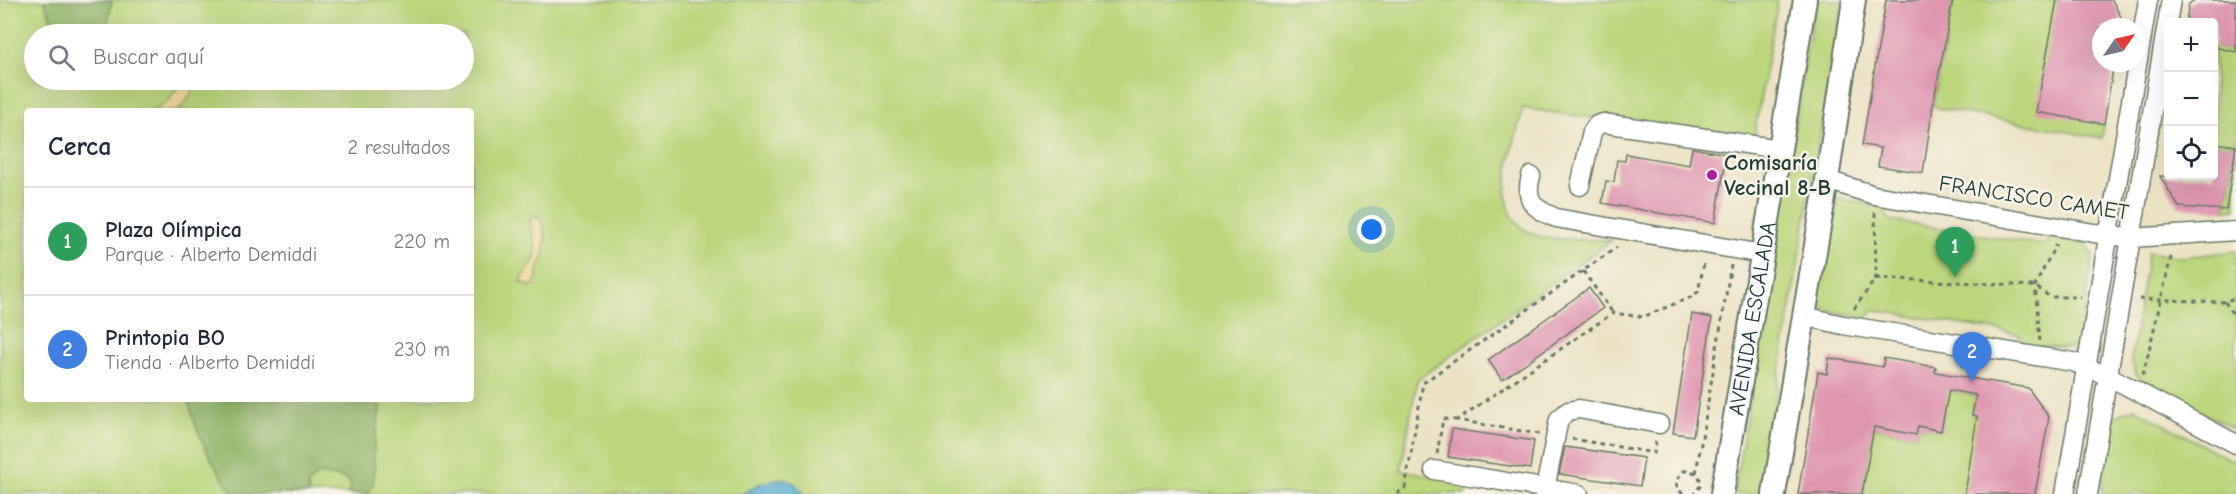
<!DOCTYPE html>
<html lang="es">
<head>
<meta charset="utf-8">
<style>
	:root { --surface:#fff; --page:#f2f2f3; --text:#1f2937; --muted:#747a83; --line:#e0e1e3; --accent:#b5179e }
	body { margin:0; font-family:"Comic Neue",sans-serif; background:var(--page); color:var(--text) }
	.controls { position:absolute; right:18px; top:18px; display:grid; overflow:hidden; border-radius:6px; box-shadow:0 6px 24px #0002 }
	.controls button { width:54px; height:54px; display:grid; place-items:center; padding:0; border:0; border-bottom:2px solid var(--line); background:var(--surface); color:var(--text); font:30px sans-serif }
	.compass { position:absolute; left:2092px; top:18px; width:54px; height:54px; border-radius:50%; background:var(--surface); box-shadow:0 6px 24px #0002; rotate:56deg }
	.you { position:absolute; left:1372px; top:230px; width:21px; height:21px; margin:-15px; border:4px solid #fff; border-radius:50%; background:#1a73e8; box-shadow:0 0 0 9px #1a73e833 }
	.badge { display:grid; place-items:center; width:39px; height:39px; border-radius:50%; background:var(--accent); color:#fff; font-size:20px; font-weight:700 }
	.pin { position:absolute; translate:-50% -50px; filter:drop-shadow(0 2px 3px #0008) }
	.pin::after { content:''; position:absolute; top:32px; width:21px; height:18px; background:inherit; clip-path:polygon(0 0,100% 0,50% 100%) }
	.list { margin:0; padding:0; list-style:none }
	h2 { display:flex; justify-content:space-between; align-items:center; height:78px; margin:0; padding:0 24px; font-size:26px }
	h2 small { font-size:20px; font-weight:400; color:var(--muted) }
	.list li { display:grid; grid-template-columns:39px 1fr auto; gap:18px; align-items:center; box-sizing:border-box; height:108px; padding:0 24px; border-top:2px solid var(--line) }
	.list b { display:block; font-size:22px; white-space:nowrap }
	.list p { margin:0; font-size:20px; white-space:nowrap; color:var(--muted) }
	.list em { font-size:20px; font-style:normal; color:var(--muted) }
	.icon { flex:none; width:33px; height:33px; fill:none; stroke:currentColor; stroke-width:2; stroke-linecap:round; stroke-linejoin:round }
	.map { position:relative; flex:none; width:2236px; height:494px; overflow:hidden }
	.search { position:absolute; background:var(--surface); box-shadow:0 6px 24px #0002; left:24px; top:24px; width:450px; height:66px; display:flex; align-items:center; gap:15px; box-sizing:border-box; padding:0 21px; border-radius:33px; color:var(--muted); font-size:22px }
	.panel { position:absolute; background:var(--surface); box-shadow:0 6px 24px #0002; left:24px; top:108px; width:450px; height:294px; border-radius:6px }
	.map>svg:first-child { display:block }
	.green { fill:#bbd67c; stroke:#6d8a58; stroke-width:1.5; fill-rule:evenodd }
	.forest { fill:#94b76c; stroke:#5a7a50; stroke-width:1.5 }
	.sand { fill:#eeda9e; stroke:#868c69; stroke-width:1.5 }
	.water { fill:#53aad0; stroke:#397482; stroke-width:1.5 }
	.building { fill:#df97b0 }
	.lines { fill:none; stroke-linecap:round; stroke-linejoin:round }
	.minor-casing { stroke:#677767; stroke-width:21 }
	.major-casing { stroke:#677767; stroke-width:26 }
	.path { stroke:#677767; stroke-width:3; stroke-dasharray:4.5 4.5; stroke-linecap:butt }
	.minor { stroke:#fff; stroke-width:18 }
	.major { stroke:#fff; stroke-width:22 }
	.poi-dot { fill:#b5179e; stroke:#f7f3e8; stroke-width:2 }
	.labels { text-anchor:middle; stroke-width:5; stroke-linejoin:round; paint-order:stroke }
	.poi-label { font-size:22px; font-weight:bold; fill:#1f3d34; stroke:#f7f3e8; text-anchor:start }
	.street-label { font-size:22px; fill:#1f3d34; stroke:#f7f3e8 }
</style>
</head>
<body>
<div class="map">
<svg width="2236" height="494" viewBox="0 0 2236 494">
	<rect width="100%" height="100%" fill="#f7f3e8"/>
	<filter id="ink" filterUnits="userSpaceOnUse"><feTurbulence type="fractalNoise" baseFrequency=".0167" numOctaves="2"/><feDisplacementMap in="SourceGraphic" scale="12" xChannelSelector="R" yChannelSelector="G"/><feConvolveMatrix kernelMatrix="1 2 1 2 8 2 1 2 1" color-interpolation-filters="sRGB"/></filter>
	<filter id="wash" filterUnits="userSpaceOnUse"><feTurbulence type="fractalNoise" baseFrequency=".008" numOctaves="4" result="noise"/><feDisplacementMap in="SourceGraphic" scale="24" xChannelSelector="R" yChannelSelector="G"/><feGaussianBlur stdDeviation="1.35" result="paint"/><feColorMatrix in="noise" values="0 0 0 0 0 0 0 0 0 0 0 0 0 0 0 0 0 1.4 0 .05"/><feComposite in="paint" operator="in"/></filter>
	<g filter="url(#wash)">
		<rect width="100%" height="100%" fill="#ece3c5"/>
		<path class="green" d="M0,0h1778l-25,142 -230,-34c-9,39 -41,117 20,129 22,4 47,2 69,3l-195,140 -16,90 67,12 -2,12h-1466zM34,34h430v46h-430zM27,111h444v288h-444z
			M1815,0h28l-84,494h-25z
			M1953,0h104l47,124 -2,14 -164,-30 -5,-3z
			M2214,47l22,5v94l-22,-3z
			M2236,150v59l-10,1z
			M1839,198l42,9 9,13 154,25 8,-7 33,5 8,11 -13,89 -6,5 -49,-3 -7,-11 -143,-24 -9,8 -40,-8 -10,-9z
			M2236,251v179l-90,-46 -10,-10 -5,-14 17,-108 35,5z
			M1929,387l47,8 -4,20 27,4 -34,75 -103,-1 12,-66 42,8 2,-9 23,4z
			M2134,408l102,55v31h-135l12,-77z"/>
		<path class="forest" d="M44,0h68l-6,34h-49z
			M188,399h193c-1,16 -5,32 -7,48 -2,15 4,32 -5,47h-20l1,-13 -11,-4 -21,-3 -10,11 1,9h-75c-21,-28 -38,-60 -46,-95z"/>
		<path class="sand" d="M185,85l7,2c1,10 -8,16 -14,24h-25l16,-10 6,-11z
			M533,215c14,3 13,27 11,39 -1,5 -4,10 -5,14 -2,8 -1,12 -7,19l-11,-5c2,-8 9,-13 13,-21 5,-13 -2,-27 -4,-40z"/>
		<path class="water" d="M785,478l9,5 11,11h-63l19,-11z"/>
		<g id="blocks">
			<path class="building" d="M1886,0h67l-20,105 -10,68 -45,-7 3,-18 -19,-3z
				M2057,0h55l9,17 -2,10h-18v36h13l-10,61 -68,-12z
				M2195,0h41v52l-22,-5v-25h-28l3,-18z
				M2214,143l22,3 -10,64 -47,-3 -19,-31h54z
				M1692,148l35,6 -12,69 -113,-20 4,-22 8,1 3,-22 8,1 1,-7 63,11z
				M1589,288l14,20 -101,72 -14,-20z
				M1692,314l20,4 -19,118 -20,-3z
				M1829,358l54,9 1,-9 52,9 -1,5 93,16 21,29 -14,77h-70l12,-78 -5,-1 4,-20 -27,-5 -8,41 -23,-5 -2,9 -42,-8 -12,67h-64l20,-122 9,2z
				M1452,429l82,12 -4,28 -82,-12z
				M1565,447l79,11 -4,28 -81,-12z"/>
		</g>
	</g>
	<g filter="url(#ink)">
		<use href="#blocks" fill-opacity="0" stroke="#677767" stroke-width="1.5"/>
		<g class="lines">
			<defs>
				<path id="minor" d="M1531,176c-7,25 3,33 25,42l206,36
					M1827,180l47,15 220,38 37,5 105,-7
					M1580,186l12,-54 5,-7 6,-2 177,26
					M1804,316l39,9 230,37 35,14 128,68
					M1434,470l145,24
					M1544,494l15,-75 9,-8 11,-2 80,15
					M2065,494l83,-494
					M2088,494l83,-494"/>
				<g id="major">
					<path id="s1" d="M1722,494l83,-494"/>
					<path d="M1774,494l53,-314 27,-180"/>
				</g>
			</defs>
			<use href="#minor" class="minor-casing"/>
			<use href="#major" class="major-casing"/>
			<path class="path" d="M1583,271l30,42
				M1876,278l159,8 15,11h31
				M2139,299l86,3 11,-5
				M2225,302l11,17
				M1854,309l22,-31 -1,-67
				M2040,341l-5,-55 21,-42
				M2143,375l29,-122
				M1539,434l-82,-14 156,-107 30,4 48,-20 7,-5 6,-29
				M1572,439l82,14 2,-12
				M1437,454l6,-35 14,1
				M1696,473l35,-208
				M1397,494l8,-6 18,-105 194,-136
				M1683,494l-6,-6 -1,-7 8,-10c10,-1 16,3 17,14l-7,9"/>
			<use href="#minor" class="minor"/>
			<use href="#major" class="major"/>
		</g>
	</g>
	<circle class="poi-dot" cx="1712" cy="175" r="6"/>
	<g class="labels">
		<g class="poi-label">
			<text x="1724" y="170">Comisaría<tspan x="1724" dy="25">Vecinal 8-B</tspan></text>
		</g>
		<g class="street-label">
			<text transform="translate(2034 197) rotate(9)" y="8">FRANCISCO CAMET</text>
			<text dy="8" stroke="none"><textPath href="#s1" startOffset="178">AVENIDA ESCALADA</textPath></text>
		</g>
	</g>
</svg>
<div class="controls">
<button>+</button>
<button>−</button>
<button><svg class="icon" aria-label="locate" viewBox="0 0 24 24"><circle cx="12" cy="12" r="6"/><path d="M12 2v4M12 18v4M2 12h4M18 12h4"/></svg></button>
</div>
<svg class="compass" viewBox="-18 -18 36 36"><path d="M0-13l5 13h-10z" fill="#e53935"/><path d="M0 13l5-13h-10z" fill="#747a83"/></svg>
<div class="you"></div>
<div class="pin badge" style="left:1955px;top:277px;background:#2e9e5b">1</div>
<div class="pin badge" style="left:1972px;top:382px;background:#3f7fe0">2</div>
<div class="search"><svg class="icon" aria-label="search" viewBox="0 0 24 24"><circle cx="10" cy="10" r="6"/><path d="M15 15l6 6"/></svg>Buscar aquí</div>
<section class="panel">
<h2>Cerca<small>2 resultados</small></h2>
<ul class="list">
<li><span class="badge" style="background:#2e9e5b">1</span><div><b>Plaza Olímpica</b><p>Parque · Alberto Demiddi</p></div><em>220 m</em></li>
<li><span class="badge" style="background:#3f7fe0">2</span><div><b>Printopia BO</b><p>Tienda · Alberto Demiddi</p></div><em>230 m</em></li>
</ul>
</section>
</div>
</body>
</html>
